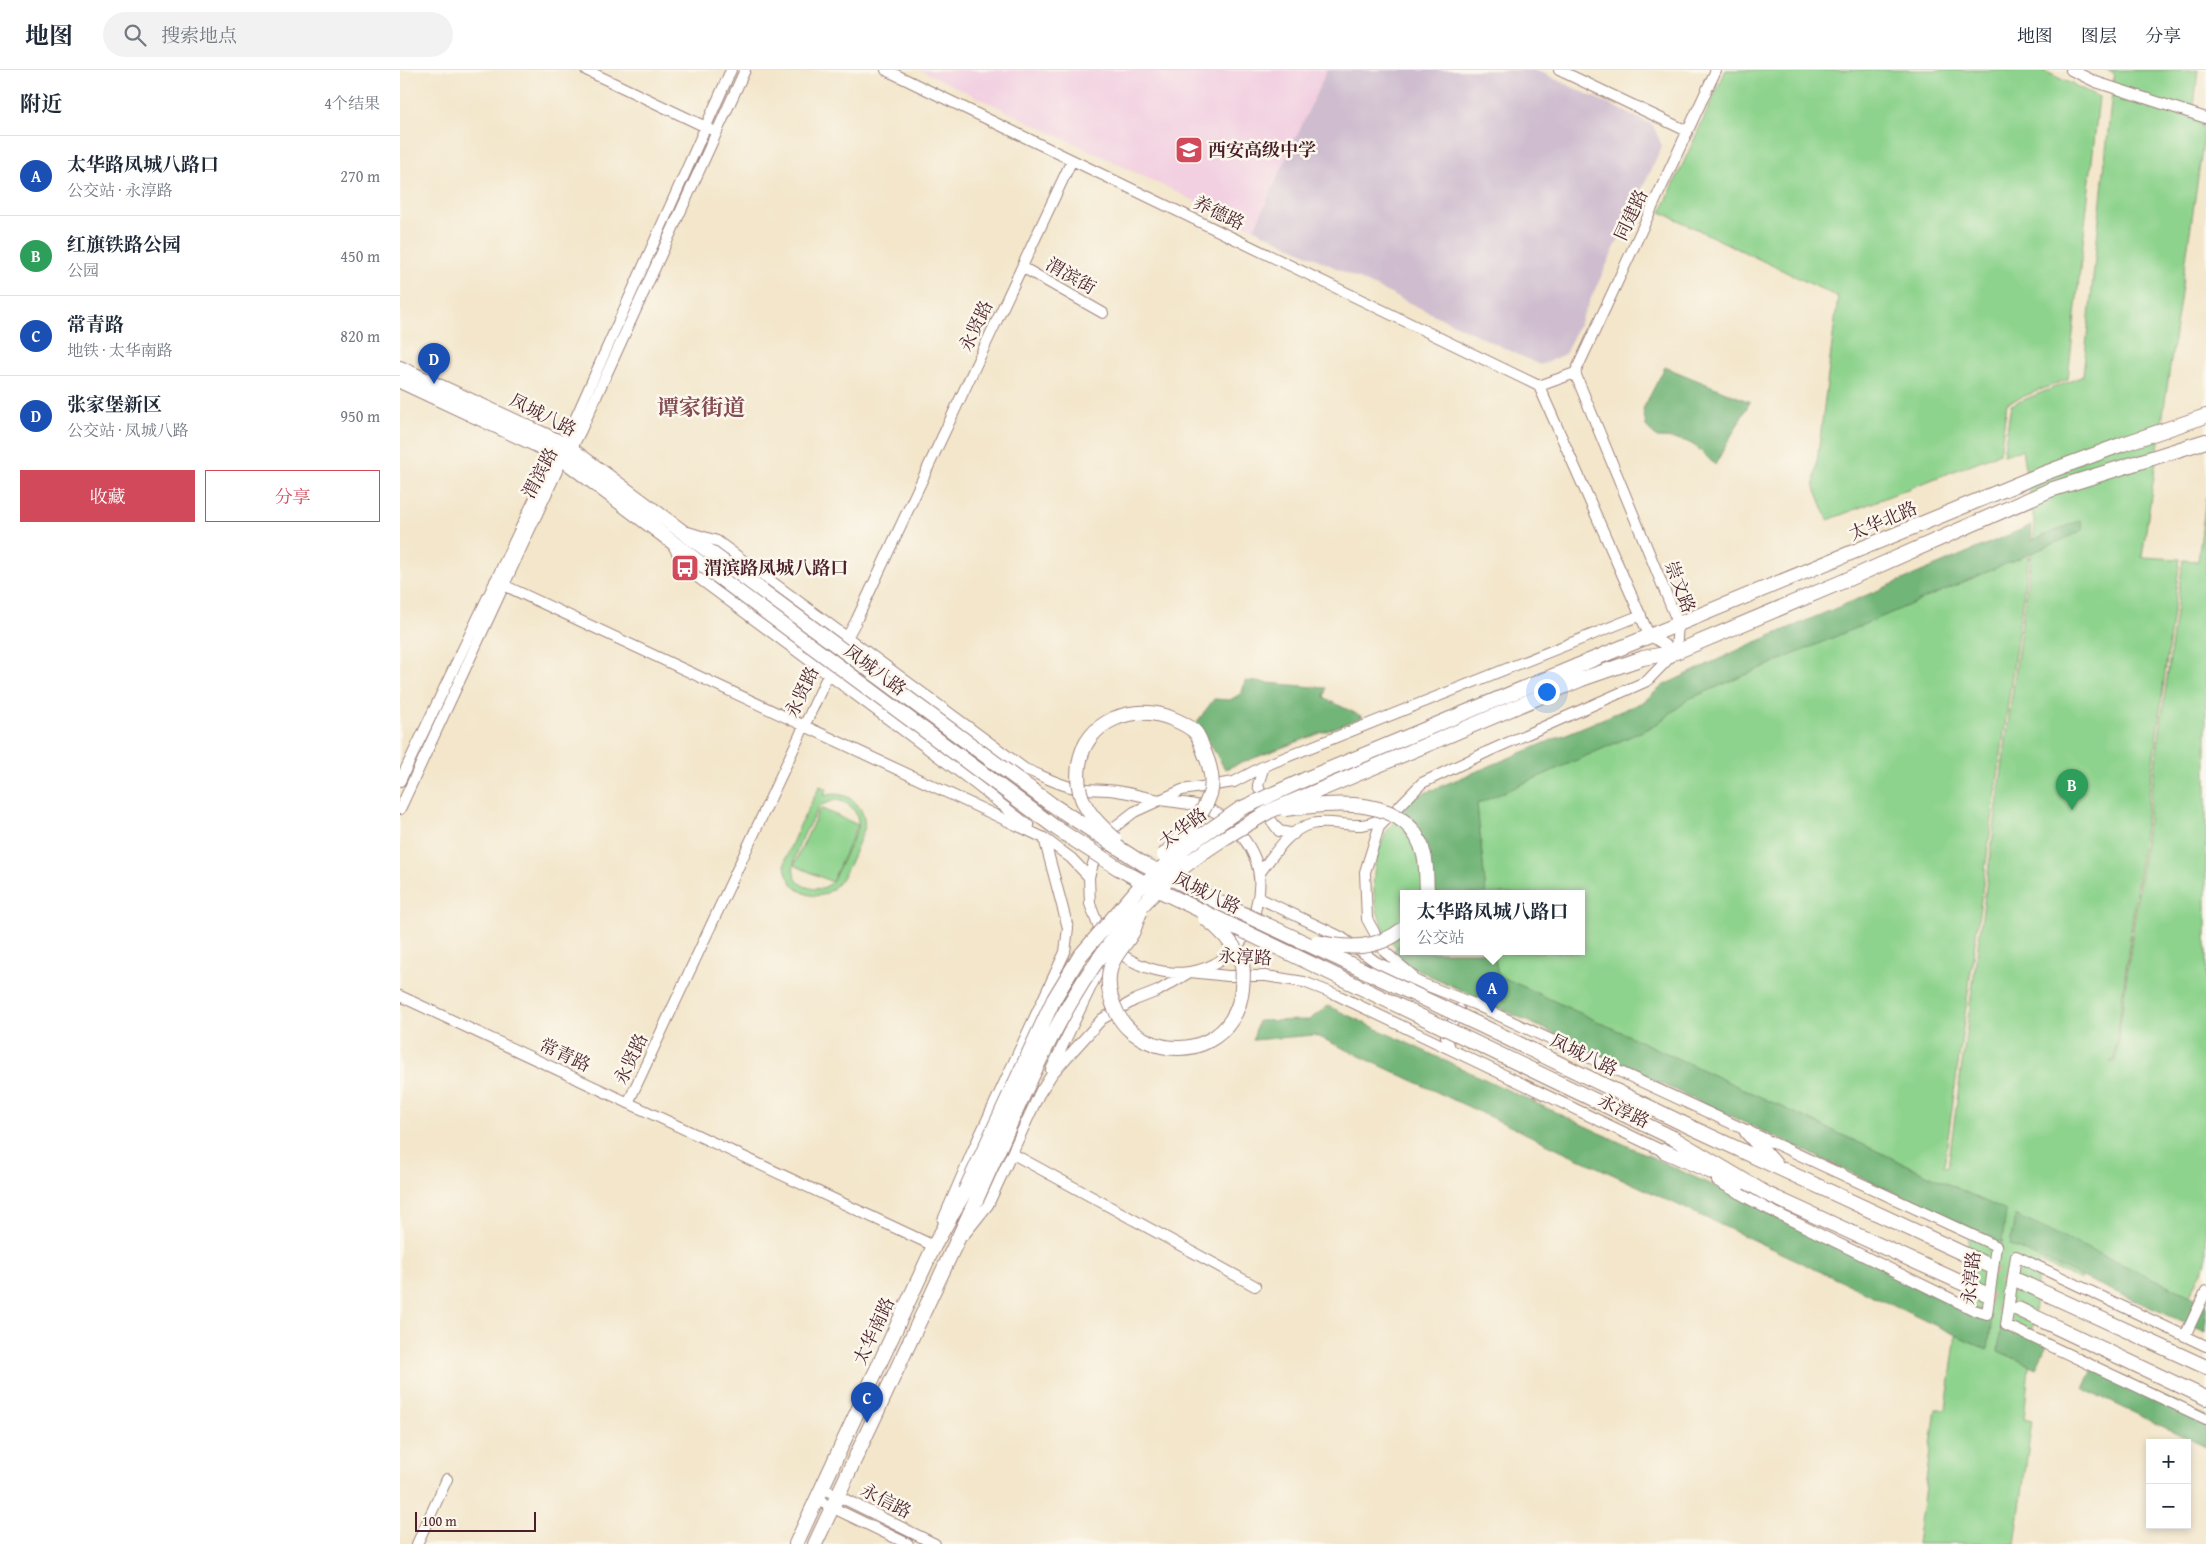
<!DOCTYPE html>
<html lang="zh">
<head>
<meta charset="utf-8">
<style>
	:root { --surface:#fff; --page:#f2f2f3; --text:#1f2937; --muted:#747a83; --line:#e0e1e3; --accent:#d1495b }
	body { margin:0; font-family:"Gentium Book Plus","Noto Serif SC",serif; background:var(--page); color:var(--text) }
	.controls { position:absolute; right:15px; bottom:15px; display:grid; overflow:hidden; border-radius:0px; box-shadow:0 2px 8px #0003 }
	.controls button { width:45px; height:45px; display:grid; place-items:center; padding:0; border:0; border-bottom:1px solid var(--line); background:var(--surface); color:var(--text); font:25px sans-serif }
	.scale { position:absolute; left:15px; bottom:12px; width:121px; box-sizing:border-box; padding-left:5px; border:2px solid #4a1f2b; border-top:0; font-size:14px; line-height:18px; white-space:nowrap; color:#4a1f2b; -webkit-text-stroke:4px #fbf7ec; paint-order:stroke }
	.you { position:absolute; left:1146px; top:621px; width:18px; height:18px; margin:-12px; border:4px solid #fff; border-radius:50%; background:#1a73e8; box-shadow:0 0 0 8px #1a73e833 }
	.badge { display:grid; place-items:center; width:32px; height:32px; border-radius:50%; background:var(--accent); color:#fff; font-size:16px; font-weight:700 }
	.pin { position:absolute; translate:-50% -41px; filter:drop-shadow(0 1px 2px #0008) }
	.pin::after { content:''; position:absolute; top:26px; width:18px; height:15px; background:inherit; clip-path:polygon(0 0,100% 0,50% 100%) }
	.popup { position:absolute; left:1000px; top:820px; width:185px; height:65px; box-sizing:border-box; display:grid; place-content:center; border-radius:0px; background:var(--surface); filter:drop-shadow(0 1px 4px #0005); font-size:16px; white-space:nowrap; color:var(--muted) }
	.popup b { font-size:19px; color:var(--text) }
	.popup::after { content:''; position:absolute; left:50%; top:100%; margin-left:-10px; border:10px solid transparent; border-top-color:var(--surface) }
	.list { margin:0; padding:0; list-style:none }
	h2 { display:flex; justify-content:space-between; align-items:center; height:65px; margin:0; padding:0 20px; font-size:21px }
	h2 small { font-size:16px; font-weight:400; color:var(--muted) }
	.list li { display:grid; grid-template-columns:32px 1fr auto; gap:15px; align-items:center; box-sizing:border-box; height:80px; padding:0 20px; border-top:1px solid var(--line) }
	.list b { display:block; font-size:19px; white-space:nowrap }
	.list p { margin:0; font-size:16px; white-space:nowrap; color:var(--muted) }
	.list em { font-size:16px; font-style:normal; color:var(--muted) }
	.actions { display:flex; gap:10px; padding:15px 20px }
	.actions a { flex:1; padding:11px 0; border:1px solid var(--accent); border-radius:0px; text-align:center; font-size:18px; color:var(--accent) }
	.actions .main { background:var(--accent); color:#fff }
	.icon { flex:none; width:28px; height:28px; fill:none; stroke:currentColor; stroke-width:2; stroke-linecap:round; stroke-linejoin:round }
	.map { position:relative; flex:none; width:1806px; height:1474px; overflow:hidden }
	header { display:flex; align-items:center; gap:30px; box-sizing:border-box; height:70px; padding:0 25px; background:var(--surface); border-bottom:1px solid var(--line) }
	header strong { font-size:24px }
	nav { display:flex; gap:28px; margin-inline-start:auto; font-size:18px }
	.search { width:350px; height:45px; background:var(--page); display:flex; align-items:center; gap:12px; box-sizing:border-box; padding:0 18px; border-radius:28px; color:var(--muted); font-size:19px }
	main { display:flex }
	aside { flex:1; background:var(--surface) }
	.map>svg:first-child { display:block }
	.built { fill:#f2cfe1 }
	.industrial { fill:#cfbdcf }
	.green { fill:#8ed38d; stroke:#6c795c; fill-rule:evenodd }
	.forest { fill:#72b578; stroke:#5e6a52 }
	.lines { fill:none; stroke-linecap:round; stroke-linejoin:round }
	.major-tunnel { stroke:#d1beab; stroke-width:14; stroke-dasharray:14 7; stroke-linecap:butt }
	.minor-casing { stroke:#9e827b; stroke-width:12 }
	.major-casing { stroke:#9e827b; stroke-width:16 }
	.minor { stroke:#fff; stroke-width:10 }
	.major { stroke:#fff; stroke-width:14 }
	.major-bridge-casing { stroke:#9e827b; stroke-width:16; stroke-linecap:butt }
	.major-bridge { stroke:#fff; stroke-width:14 }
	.labels { text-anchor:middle; stroke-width:5; stroke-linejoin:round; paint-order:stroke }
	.poi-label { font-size:18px; font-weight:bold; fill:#4a1f2b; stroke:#fbf7ec; text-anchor:start }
	.street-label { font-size:18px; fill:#4a1f2b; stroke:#fbf7ec }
	.district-label { font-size:22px; font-weight:bold; fill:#844c53; stroke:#fbf7ec }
</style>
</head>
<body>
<header>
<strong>地图</strong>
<div class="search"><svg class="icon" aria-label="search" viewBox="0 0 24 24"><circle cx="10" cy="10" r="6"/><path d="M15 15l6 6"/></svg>搜索地点</div>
<nav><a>地图</a><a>图层</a><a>分享</a></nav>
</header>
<main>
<aside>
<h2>附近<small>4个结果</small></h2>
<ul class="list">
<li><span class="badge" style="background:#1a4fb4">A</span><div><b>太华路凤城八路口</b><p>公交站 · 永淳路</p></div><em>270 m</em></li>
<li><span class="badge" style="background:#2e9e5b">B</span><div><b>红旗铁路公园</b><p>公园</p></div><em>450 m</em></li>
<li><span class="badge" style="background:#1a4fb4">C</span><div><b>常青路</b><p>地铁 · 太华南路</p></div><em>820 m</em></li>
<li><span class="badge" style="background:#1a4fb4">D</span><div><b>张家堡新区</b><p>公交站 · 凤城八路</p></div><em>950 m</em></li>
</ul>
<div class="actions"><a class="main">收藏</a><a>分享</a></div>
</aside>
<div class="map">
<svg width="1806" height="1474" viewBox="0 0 1806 1474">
	<rect width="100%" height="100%" fill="#fbf7ec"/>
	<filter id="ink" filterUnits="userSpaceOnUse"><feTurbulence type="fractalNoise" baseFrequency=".02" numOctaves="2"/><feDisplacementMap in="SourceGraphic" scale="10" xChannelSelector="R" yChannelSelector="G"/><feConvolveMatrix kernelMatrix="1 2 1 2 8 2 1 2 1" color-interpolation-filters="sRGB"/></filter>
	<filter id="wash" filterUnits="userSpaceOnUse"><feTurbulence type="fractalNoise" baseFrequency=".0096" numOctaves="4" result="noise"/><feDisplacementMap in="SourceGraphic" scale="20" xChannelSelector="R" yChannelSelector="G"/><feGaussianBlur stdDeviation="1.12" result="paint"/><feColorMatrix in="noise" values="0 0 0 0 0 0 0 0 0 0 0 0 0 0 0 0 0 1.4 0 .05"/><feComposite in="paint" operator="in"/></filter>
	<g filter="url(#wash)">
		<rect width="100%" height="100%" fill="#f3e6cb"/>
		<path class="built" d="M520,0h407l-73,159z"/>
		<path class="industrial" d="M927,0h209l117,55 9,21 -97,208 -25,11 -286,-136z"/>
		<path class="green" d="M1326,0h316l57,27 -31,282 -61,24 -7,50 -172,67 -14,-35 24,-188 -177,-85z
			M1707,0h91l-4,37 11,23 -63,427 38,2 -66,501 -4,2h5l68,-502 15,1 8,-63v764l-20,42 -102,-48 -3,24 -42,-18 -15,157 8,2 -17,123h-98l19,-135h10l24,-179 -28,-15 4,-32 -1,3 -451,-212 -2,-22h89v-58h-95l-10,-95 209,-103 344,-143 -85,613 4,1 87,-641 -13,-76 -19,5 8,-50 72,-29 31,-303z
			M420,716l7,3 -3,7c23,-8 44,11 40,34 -12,26 -27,84 -65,60 -8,-5 -14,-17 -14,-26 0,-11 28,-65 35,-78zM436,730c15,2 24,14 22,29l-26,53 26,-57 -38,-17 -26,57 38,17c-6,6 -13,8 -22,6 -37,-9 -1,-61 8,-80l3,-3z
			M1000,743l53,81h-50v58l56,34 -3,2c-14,-7 -45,-23 -55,-35 -29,-31 -35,-75 -18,-114 4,-9 11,-18 17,-26z"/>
		<path class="forest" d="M1265,297l85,35 -35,63c-23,-23 -24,-26 -58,-27l-11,-12 -3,-17z
			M1681,450l2,10 -21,10 -373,159 -35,27 -177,78 9,90h-53l2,-3 -10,-48 -29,-29 12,-14 235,-98 21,-17 85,-40 283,-120 -1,16z
			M845,611l81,7 -2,10 39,19 -138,52 -28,-47 17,-23 16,1 12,-7z
			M1003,872v10h91l4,23 508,236 -4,32 -614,-287z
			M928,936l664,310 -4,34 -673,-315 -62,5 5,-19 51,-1z
			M1615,1145l191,88v29l-196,-87z
			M1602,1249l46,23 -12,26 -38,-17z
			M1695,1294l111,53v30l-122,-58z"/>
	</g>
	<g filter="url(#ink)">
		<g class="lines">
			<path class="major-tunnel" d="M1588,1195l31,16
				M1584,1223l34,16"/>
			<defs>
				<path id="minor" d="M186,0l124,59
					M486,0l653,316
					M1159,0l128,61
					M1671,0l25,12 110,36
					M622,197l81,46
					M1175,303l141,-303
					M1139,316l36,-13 103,250 -2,29
					M1139,316l110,249 27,17
					M288,462l29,9 308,228c16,6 33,16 50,19 14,2 28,1 42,3 15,2 29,7 44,9 17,3 36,3 52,11 12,6 22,17 31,28 15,20 19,43 12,67 -1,7 -2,16 -6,22 -30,54 -91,57 -136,21
					M272,473l13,25 285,212 59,46
					M95,511l549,257 24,90 -3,24 -92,198 -30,70
					M444,573l12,-22 216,-461
					M864,696l-6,19 10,31 11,15 15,3
					M0,711l156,-327 8,-10 167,-374
					M0,739l163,-351 8,-8 10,-20 164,-360
					M644,768l27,20 18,19
					M859,804c13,-17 30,-45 52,-50 28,-6 49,11 75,-9
					M859,828l82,39 35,25 47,22 51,20 522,242 -9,68 -13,-4 -210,-103 -47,-26
					M704,865l-5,-7 -9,-24 -1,-27 8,-26 15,-22 22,-17 48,-22 52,-8 30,-16 377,-151
					M1012,905l-27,-23 -18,-33 -2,-47 14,-45 43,-44 67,-32 158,-70 28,-29
					M0,926l534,250 2,-6
					M1050,978l-4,-12 13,-27
					M651,1000l47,-98 14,-20
					M638,1026l14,-22 50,-55 33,-19 23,-9 32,-19 38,4h38l38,6 33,13 332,159
					M228,1033l208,-445
					M613,1084l242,132
					M564,1165l24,-30 53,-115
					M1785,1266l21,-45
					M1806,1276l-190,-90 -10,69 200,94
					M422,1418l113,56
					M417,1430l91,44
					M17,1474l30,-65"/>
				<path id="major" d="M0,298l164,76 158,117
					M0,311l156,73 156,118
					M1177,596l460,-190 86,-32 83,-28
					M1182,609l61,-21 33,-6 161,-68 213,-94 156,-49
					M1282,1053l306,142
					M1347,1062l29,33
					M1273,1068l94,56 217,99
					M1264,1081l75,33
					M1619,1211l187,86
					M1618,1239l188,89
					M396,1474l138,-298 31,-55
					M415,1474l162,-346"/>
			</defs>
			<use href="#minor" class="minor-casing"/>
			<use href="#major" class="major-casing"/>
			<use href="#minor" class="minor"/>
			<use href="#major" class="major"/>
			<defs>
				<path id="major-bridge" d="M322,491l329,243 91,59 76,39 264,124 200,97
					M312,502l344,256 62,40 34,19 521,251
					M885,739c47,-6 125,-16 139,46 3,11 2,23 3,35
					M715,769c-25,-22 -41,-40 -36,-74 6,-45 56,-63 94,-46 7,3 18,8 23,14 4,5 6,14 9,21 5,11 9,28 5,40 -8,25 -28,43 -46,61
					M740,842c-3,7 -5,15 -8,21 -6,11 -17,21 -21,33 -5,16 -1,33 6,47 7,14 16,21 30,28 43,20 91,-4 95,-53 1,-10 2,-21 -2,-30 -8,-16 -21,-30 -35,-40
					M917,872c30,7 60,8 86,-13
					M565,1121l89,-192 26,-43 57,-66 51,-45 52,-36 66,-30 271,-113
					M577,1128c54,-118 97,-238 198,-324 29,-25 62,-44 95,-63l312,-132"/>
			</defs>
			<use href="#major-bridge" class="major-bridge-casing"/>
			<use href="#major-bridge" class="major-bridge"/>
		</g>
	</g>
	<defs>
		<symbol id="school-square" viewBox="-11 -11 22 22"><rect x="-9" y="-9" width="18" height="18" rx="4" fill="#d1495b" stroke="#fbf7ec"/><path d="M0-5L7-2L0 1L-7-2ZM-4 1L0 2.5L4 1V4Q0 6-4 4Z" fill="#fff"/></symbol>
		<symbol id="bus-square" viewBox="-11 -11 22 22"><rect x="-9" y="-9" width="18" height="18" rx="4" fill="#d1495b" stroke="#fbf7ec"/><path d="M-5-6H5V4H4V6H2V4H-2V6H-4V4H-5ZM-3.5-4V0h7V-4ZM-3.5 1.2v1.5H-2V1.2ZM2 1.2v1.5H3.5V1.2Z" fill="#fff"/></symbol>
	</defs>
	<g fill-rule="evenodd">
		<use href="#school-square" x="773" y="64" width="32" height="32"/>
		<use href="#bus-square" x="269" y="482" width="32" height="32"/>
	</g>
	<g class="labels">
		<g class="poi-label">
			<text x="808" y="86">西安高级中学</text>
			<text x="304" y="504">渭滨路凤城八路口</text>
		</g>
		<g class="street-label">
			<text transform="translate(819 143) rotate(26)" y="6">养德路</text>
			<text transform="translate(1231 145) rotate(-65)" y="6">同建路</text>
			<text transform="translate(671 206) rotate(30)" y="6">渭滨街</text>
			<text transform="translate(576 256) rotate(-65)" y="6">永贤路</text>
			<text transform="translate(143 345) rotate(27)" y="6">凤城八路</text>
			<text transform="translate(140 403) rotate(-62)" y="6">渭滨路</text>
			<text transform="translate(1483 451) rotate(-23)" y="6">太华北路</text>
			<text transform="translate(1280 517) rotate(69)" y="6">崇文路</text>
			<text transform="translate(475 600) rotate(37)" y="6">凤城八路</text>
			<text transform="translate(402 622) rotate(-65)" y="6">永贤路</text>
			<text transform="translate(783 758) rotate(-37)" y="6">太华路</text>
			<text transform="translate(807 823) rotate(26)" y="6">凤城八路</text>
			<text transform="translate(845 887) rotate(3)" y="6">永淳路</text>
			<text transform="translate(165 985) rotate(25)" y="6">常青路</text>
			<text transform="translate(1184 985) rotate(26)" y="6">凤城八路</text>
			<text transform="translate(231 989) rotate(-65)" y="6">永贤路</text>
			<text transform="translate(1224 1041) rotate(26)" y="6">永淳路</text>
			<text transform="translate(1571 1208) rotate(-84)" y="6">永淳路</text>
			<text transform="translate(474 1261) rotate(-65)" y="6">太华南路</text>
			<text transform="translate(486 1431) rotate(27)" y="6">永信路</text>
		</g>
		<g class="district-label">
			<text x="301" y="345">谭家街道</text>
		</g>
	</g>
</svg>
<div class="controls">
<button>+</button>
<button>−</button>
</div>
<div class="scale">100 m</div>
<div class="you"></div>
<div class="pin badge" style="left:1092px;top:943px;background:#1a4fb4">A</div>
<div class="popup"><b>太华路凤城八路口</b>公交站</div>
<div class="pin badge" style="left:1672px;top:740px;background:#2e9e5b">B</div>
<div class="pin badge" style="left:467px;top:1353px;background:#1a4fb4">C</div>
<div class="pin badge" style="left:34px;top:314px;background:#1a4fb4">D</div>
</div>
</main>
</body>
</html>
